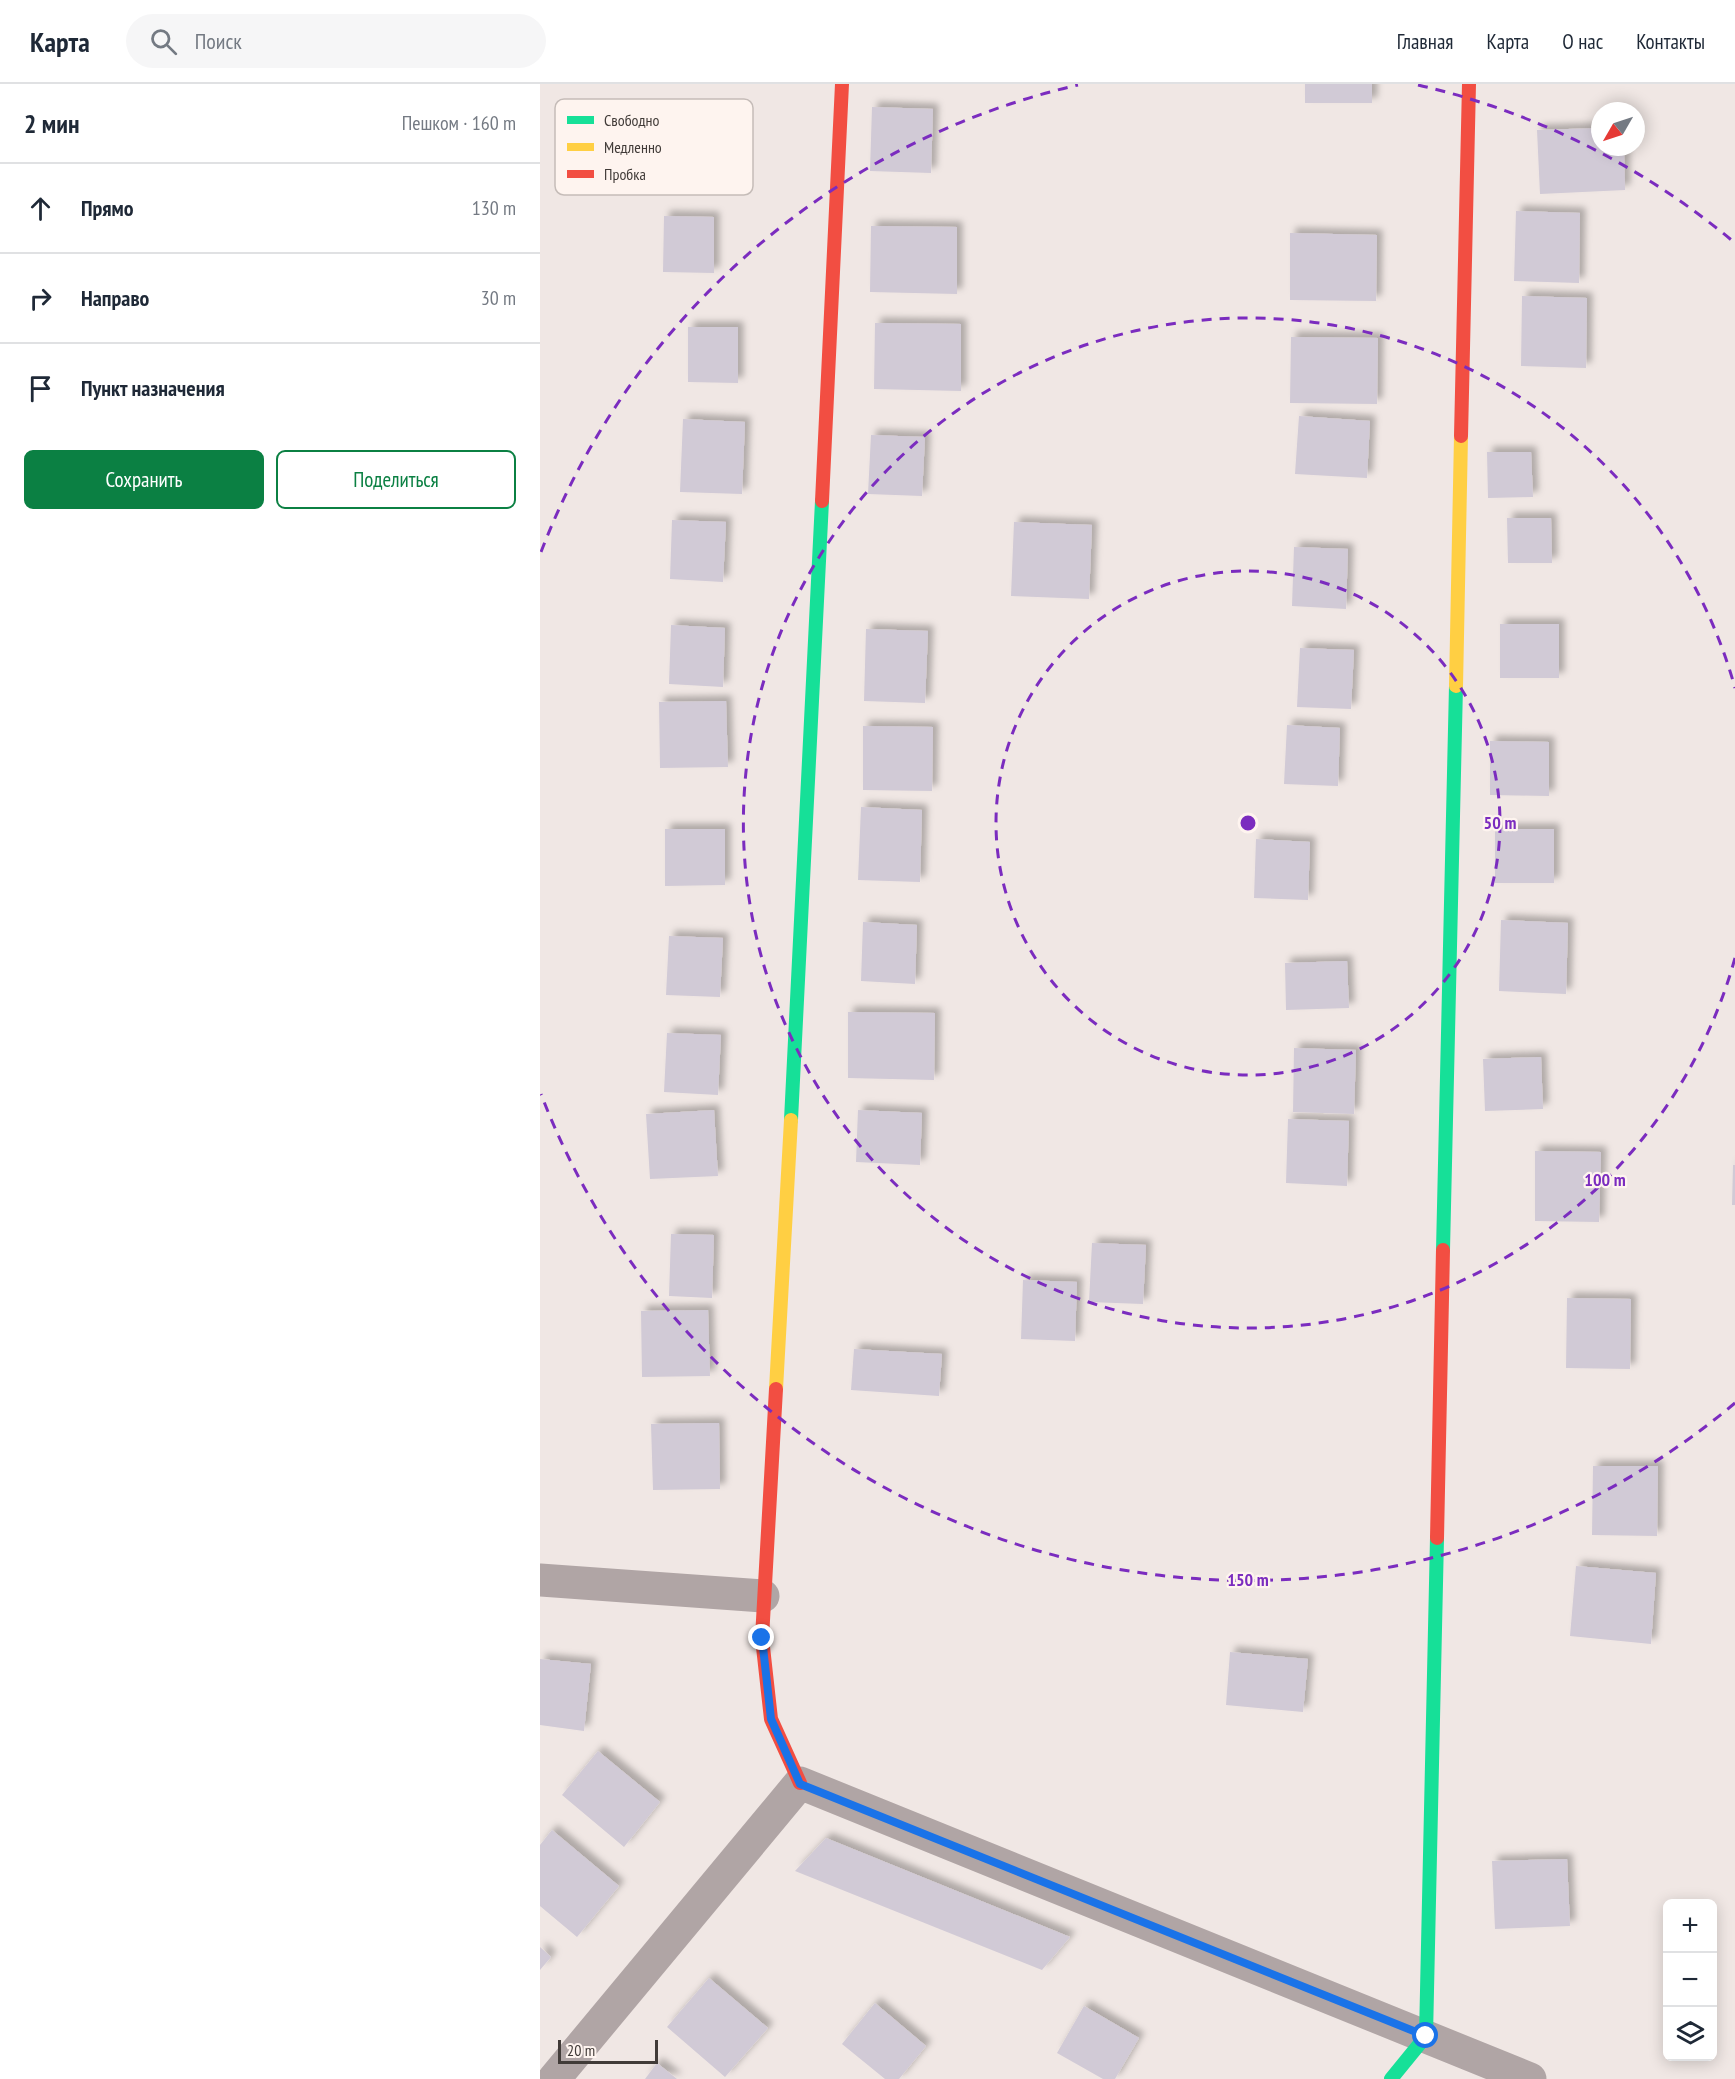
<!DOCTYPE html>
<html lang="ru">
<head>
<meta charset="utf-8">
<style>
	:root { --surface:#fff; --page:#f6f6f7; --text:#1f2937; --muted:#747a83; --line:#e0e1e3; --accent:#0b8043 }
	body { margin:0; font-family:"PT Sans Narrow",sans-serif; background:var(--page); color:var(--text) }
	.controls { position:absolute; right:18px; bottom:18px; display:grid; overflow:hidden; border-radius:9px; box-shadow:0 3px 15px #0003 }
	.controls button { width:54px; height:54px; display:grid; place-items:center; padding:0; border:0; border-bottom:2px solid var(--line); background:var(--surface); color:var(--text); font:30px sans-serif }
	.compass { position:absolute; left:1051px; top:18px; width:54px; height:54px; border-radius:50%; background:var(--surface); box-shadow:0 3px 15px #0003; rotate:231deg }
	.scale { position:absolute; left:18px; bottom:15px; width:100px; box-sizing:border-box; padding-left:6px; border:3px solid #413b38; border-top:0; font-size:16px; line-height:21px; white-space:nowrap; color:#413b38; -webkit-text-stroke:4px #fef4ef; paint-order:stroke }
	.stop { position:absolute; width:18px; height:18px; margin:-14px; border:4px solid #1a73e8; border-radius:50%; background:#fff }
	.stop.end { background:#1a73e8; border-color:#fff; box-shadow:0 2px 6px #0008 }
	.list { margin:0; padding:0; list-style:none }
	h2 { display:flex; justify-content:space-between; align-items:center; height:78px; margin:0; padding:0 24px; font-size:26px }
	h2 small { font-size:20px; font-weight:400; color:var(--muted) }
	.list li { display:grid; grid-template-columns:39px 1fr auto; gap:18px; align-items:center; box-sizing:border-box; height:90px; padding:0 24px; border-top:2px solid var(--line) }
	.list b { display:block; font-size:22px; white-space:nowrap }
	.list em { font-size:20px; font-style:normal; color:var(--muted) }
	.actions { display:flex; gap:12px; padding:18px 24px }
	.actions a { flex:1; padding:14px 0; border:2px solid var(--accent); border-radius:9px; text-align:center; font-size:21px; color:var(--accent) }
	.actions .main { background:var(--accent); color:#fff }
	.icon { flex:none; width:33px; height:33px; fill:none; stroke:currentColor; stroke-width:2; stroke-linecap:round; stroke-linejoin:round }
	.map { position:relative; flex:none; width:1195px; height:1995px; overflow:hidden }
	header { display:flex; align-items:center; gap:36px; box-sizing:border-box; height:84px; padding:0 30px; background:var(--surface); border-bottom:2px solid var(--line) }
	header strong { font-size:28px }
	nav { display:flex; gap:33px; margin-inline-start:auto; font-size:21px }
	.search { width:420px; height:54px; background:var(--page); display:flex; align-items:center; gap:15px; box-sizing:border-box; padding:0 21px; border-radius:33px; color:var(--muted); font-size:22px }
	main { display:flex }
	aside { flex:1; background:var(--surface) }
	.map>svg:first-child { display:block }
	.building { fill:#d1cad6; filter:url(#shadow) }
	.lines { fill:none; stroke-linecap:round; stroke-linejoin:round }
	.street { stroke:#b0a5a5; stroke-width:33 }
	.fast { stroke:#16e098; stroke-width:14 }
	.slow { stroke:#ffcf43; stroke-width:14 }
	.jam { stroke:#f24e42; stroke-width:14 }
	.route { stroke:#1a73e8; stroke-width:8 }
	.ring { fill:none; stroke:#7b2cbf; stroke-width:3; stroke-dasharray:10 8 }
	.key { fill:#fef4ef; stroke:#c5bcb8; stroke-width:1.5 }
	.key-label { font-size:16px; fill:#413b38 }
	.centre { fill:#7b2cbf; stroke:#fef4ef; stroke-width:3 }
	.ring-label { font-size:18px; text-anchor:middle; font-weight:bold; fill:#7b2cbf; stroke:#fef4ef; stroke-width:4.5; stroke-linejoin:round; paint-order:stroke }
</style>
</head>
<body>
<header>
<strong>Карта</strong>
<div class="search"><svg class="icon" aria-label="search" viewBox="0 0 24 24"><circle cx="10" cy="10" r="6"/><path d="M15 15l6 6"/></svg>Поиск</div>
<nav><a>Главная</a><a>Карта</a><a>О нас</a><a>Контакты</a></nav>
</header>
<main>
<aside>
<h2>2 мин<small>Пешком · 160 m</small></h2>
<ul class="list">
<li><svg class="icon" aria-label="ahead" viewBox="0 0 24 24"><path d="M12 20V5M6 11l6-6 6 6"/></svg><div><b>Прямо</b></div><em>130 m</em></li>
<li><svg class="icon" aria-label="right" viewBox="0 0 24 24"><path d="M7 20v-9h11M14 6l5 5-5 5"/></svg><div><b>Направо</b></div><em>30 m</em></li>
<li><svg class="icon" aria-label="arrive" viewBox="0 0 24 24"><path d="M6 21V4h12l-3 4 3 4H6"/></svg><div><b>Пункт назначения</b></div></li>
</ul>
<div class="actions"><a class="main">Сохранить</a><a>Поделиться</a></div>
</aside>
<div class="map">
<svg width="1195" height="1995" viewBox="0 0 1195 1995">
	<defs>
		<filter id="shadow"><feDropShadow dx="5.5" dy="-5.5" stdDeviation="3" flood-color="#0004"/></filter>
	</defs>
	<rect width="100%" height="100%" fill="#f0e7e4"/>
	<path class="building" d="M765,0h67v19h-67z
		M332,23l61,2 -2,64 -61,-2z
		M1060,44v19h24l1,43 -85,4 -3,-64z
		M976,127l64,2 -1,70 -65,-2z
		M124,132l50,1v56l-51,-1z
		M331,142l86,1v67l-87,-2z
		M750,149l87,2 -1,66 -86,-1z
		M982,212l65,2 -1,70 -65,-2z
		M335,239l86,1v67l-87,-2z
		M148,243h50v56l-50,-1z
		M751,253l87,1 -1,66 -87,-1z
		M759,332l71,5 -3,57 -72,-4z
		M143,335l62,3 -3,72 -62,-2z
		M331,351l54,2 -3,59 -54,-2z
		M947,368h44l2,45 -45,1z
		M967,434h44l1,45h-44z
		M132,436l54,2 -3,60 -53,-3z
		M474,438l78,3 -3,74 -78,-3z
		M754,463l54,2 -2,60 -54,-3z
		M960,540h59v54h-59z
		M131,541l54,3 -2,59 -54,-3z
		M326,545l62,2 -3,72 -61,-2z
		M760,564l54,2 -3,59 -54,-2z
		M186,617l2,66 -68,1 -1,-66z
		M747,641l53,3 -2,58 -54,-2z
		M323,642l70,1 -1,64 -69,-1z
		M950,657l59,1v54l-59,-1z
		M321,723l61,3 -2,72 -62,-2z
		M125,745h60v56l-60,1z
		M955,745h59v54h-59z
		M716,755l54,3 -2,58 -54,-2z
		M961,836l67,3 -2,71 -67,-3z
		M323,838l54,3 -2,59 -54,-3z
		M129,852l54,2 -3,59 -54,-2z
		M807,877l2,47 -63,2 -1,-47z
		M308,928l87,1 -1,67 -86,-2z
		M127,949l54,2 -3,60 -54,-3z
		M754,964l62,2 -2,64 -61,-2z
		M1001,973l2,52 -58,2 -2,-52z
		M174,1026l4,66 -68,3 -4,-65z
		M318,1026l64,3 -2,52 -64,-3z
		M748,1035l61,2 -2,65 -61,-3z
		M995,1067l66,1 -2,70 -64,-1z
		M1193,1081h2v40h-3z
		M131,1150l43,1 -2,63 -43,-2z
		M552,1159l54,2 -3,59 -54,-2z
		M483,1196l54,2 -2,59 -54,-2z
		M1027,1214l64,1 -1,70 -64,-1z
		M168,1226l2,66 -68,1 -1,-66z
		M314,1265l88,5 -3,42 -88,-6z
		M179,1339l1,66 -67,1 -2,-66z
		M1053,1382h65l-1,70 -65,-1z
		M1036,1482l80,7 -5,71 -81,-8z
		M690,1568l78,7 -5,53 -77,-7z
		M0,1575l51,5 -7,67 -44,-6z
		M58,1667l62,51 -36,45 -62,-52z
		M12,1746l67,56 -42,51 -37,-31v-61z
		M286,1754l244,99 -28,33 -247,-99z
		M1027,1775l3,67 -75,3 -3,-68z
		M0,1863l11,10 -11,13z
		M169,1894l59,50 -43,49 -58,-50z
		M335,1919l51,43 -27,33h-14l-43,-35z
		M544,1922l55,32 -24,41h-12l-46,-26z
		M117,1979l20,16h-32z"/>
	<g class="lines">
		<path class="street" d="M0,1496l223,16
			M14,1995l246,-296 730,296"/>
		<path class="fast" d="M251,1036l31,-619
			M903,1166l13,-564
			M851,1995l35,-43 11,-498"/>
		<path class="slow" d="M916,602l5,-250
			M236,1305l15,-269"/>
		<path class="jam" d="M921,352l8,-352
			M282,417l20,-417
			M236,1305l-14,249 9,81 29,64
			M897,1454l6,-288"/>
	</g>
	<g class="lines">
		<path class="route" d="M222,1554l9,81 29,65 626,252"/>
	</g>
	<g class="ring">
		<circle cx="708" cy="739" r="252"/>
		<path d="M1195 874A505 505 0 1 1 1195 604"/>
		<path d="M1195 1319A757 757 0 0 1 1 1010M1 468A757 757 0 0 1 538 1M878 1A757 757 0 0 1 1195 159"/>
	</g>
	<rect x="15" y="15" width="198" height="96" rx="9" class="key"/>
	<rect x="27" y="32" width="27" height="8" fill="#16e098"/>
	<rect x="27" y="59" width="27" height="8" fill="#ffcf43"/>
	<rect x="27" y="86" width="27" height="8" fill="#f24e42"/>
	<g class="key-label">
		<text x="64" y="42">Свободно</text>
		<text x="64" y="69">Медленно</text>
		<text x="64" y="96">Пробка</text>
	</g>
	<circle cx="708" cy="739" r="9" class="centre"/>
	<g class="ring-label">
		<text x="960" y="745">50 m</text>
		<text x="1065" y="1102">100 m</text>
		<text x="708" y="1502">150 m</text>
	</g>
</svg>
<div class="controls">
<button>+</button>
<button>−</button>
<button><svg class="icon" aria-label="layers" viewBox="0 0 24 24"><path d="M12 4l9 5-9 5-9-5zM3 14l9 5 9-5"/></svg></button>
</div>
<svg class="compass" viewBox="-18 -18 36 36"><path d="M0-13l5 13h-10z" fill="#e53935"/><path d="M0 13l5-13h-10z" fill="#747a83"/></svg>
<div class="scale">20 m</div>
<div class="stop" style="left:886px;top:1952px"></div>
<div class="stop end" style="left:222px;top:1554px"></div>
</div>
</main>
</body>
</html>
